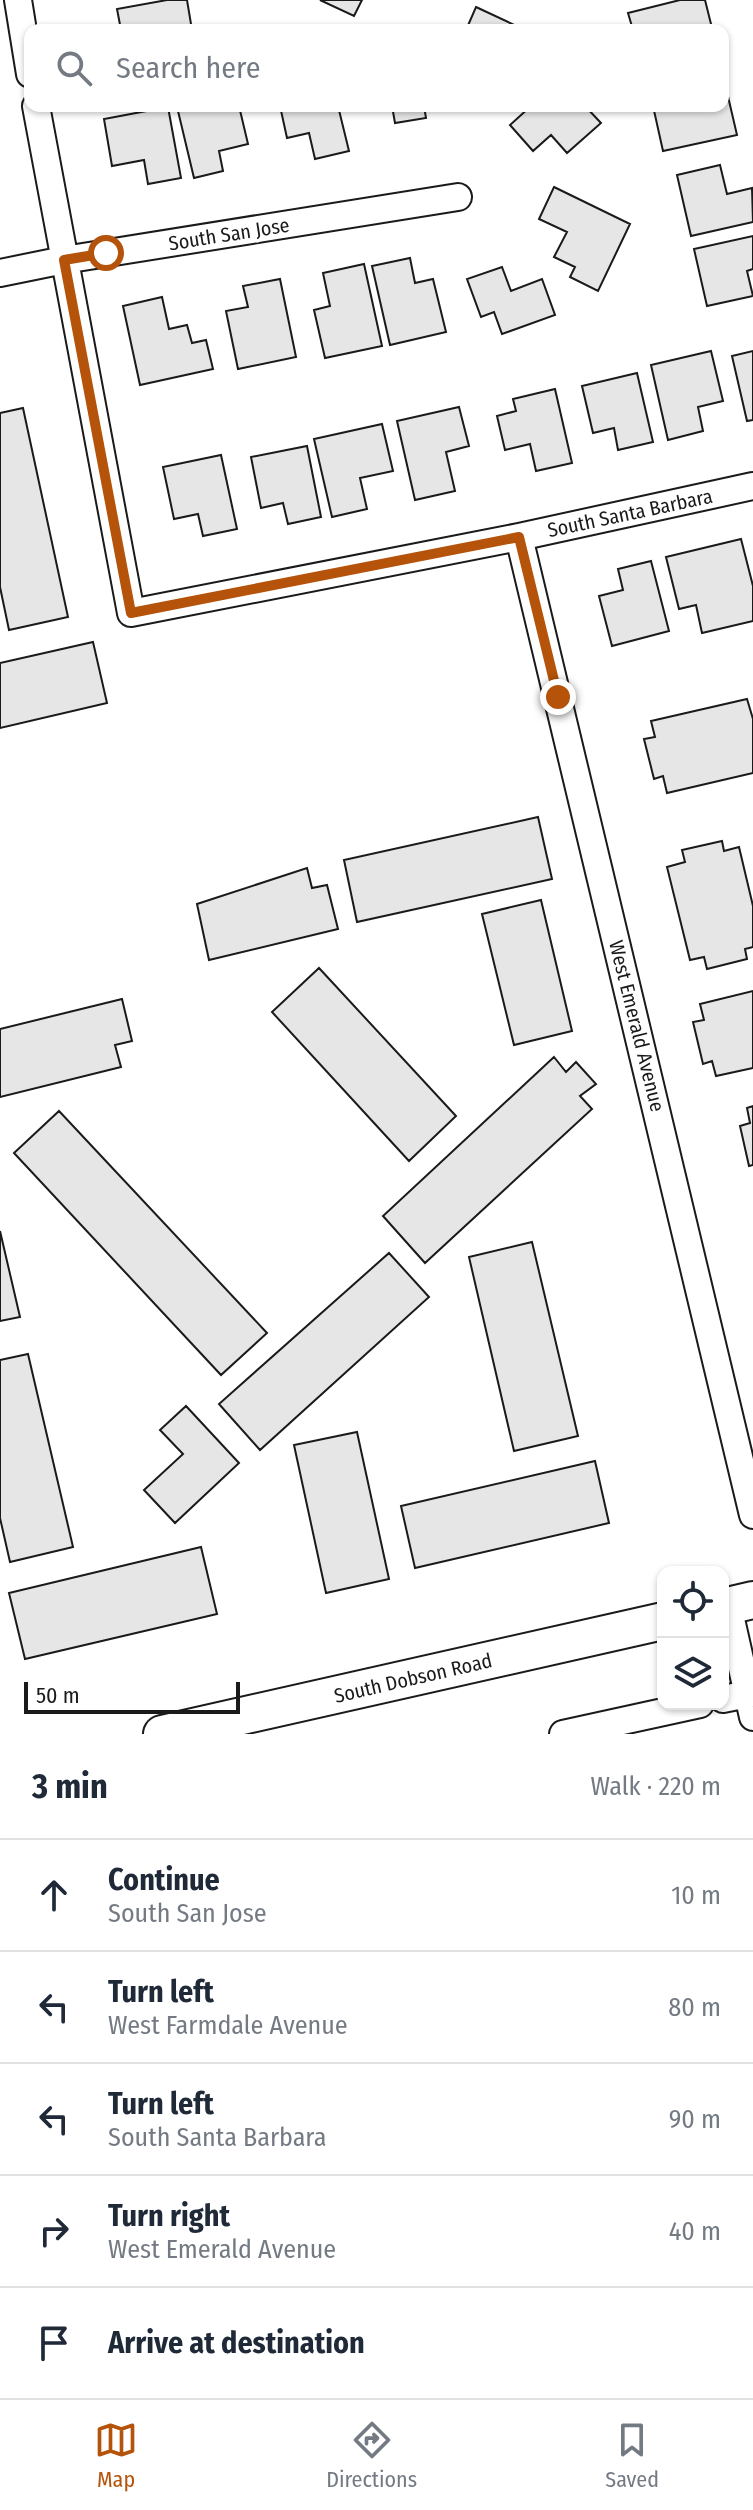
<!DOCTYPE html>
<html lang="en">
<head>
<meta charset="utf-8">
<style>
	:root { --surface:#fff; --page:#f6f6f7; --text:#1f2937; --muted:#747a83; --line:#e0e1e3; --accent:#b45309 }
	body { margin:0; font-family:"Fira Sans Condensed",sans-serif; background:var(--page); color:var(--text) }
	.controls { position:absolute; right:24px; bottom:24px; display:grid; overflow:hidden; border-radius:16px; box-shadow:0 2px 6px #0004 }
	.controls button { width:72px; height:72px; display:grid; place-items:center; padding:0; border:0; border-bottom:2px solid var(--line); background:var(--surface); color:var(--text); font:40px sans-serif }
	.scale { position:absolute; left:24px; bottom:20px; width:216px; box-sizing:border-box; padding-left:8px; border:4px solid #1a1a1a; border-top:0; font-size:22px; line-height:28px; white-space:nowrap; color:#1a1a1a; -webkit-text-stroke:6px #fff; paint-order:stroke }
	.stop { position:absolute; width:24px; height:24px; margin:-18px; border:6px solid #b45309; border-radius:50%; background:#fff }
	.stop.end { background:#b45309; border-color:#fff; box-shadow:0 2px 8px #0008 }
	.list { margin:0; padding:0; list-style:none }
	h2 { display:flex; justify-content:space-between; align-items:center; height:104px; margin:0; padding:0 32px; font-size:34px }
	h2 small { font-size:26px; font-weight:400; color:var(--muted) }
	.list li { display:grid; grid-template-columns:52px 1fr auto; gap:24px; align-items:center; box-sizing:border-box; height:112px; padding:0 32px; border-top:2px solid var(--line) }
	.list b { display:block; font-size:30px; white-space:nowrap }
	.list p { margin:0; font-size:26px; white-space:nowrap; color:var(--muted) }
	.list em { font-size:26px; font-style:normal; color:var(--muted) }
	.icon { flex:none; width:44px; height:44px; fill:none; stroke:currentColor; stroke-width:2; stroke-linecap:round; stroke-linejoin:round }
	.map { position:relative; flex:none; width:753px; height:1734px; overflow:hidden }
	.search { position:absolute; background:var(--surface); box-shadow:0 2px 6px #0004; left:24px; right:24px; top:24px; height:88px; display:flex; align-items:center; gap:20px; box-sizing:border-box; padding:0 28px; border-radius:16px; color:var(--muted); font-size:30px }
	.sheet { height:664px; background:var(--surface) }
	nav { display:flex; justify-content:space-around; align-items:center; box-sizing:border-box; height:112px; border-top:2px solid var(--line); background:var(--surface); font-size:22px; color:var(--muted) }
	nav a { display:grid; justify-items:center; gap:4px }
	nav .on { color:var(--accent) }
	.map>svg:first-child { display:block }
	.building { fill:#e6e6e6; stroke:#1a1a1a; stroke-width:2 }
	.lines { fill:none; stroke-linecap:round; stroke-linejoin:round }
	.street-casing { stroke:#1a1a1a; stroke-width:30 }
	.secondary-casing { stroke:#1a1a1a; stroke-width:40 }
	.street { stroke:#fff; stroke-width:26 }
	.secondary { stroke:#fff; stroke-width:36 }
	.route { stroke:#b45309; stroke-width:10 }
	.labels { text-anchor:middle; stroke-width:6; stroke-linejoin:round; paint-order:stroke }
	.street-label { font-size:20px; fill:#1a1a1a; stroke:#fff }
</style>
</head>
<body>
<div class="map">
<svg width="753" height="1734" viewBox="0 0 753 1734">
	<rect width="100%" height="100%" fill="#fff"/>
	<path class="building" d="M167,0h20l5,30h-71l-4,-21z
		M320,0h42l-8,16z
		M680,0h25l7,28 -10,2h-69l-5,-17z
		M476,7l49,23h-59z
		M723,75l14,60 -74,16 -10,-45h70z
		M199,106h40l9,38 -29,7 4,20 -29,7 -16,-67z
		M280,106h58l11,45 -34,8 -6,-26 -22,5z
		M392,106h32l2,12 -31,5z
		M531,106h54l16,17 -34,30 -16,-18 -18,16 -23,-26z
		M168,107l13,71 -33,6 -4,-24 -32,6 -8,-47z
		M720,165l7,29 25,-6 1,34 -62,14 -14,-61z
		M554,187l76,37 -32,67 -28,-14 5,-10 -21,-10 13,-25 -28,-13z
		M753,236v33l-6,2 6,25 -46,10 -13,-57z
		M410,258l5,25 18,-4 13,53 -56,13 -18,-79z
		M364,264l18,82 -57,12 -11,-48 16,-4 -7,-33z
		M502,267l9,24 31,-12 13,36 -53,19 -8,-22 -13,5 -14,-38z
		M280,279l16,78 -58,12 -12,-58 22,-4 -5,-21z
		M162,297l7,32 18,-4 5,18 14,-3 7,29 -73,16 -17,-79z
		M711,351l12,50 -25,6 5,24 -35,9 -17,-75z
		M753,351v69l-6,1 -15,-65z
		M637,373l16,69 -35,8 -4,-22 -21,5 -11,-47z
		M555,389l17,74 -36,8 -6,-27 -25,6 -8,-34 19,-5 -3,-12z
		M459,407l10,39 -23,6 9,39 -40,9 -18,-79z
		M23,408l45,209 -59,13 -9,-43v-174z
		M382,424l11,47 -33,7 7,31 -35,8 -18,-78z
		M307,446l14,71 -33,7 -5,-21 -22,5 -10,-51z
		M221,455l16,74 -34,7 -5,-22 -24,5 -11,-52z
		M741,539l12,47v35l-51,12 -6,-28 -17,4 -13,-52z
		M651,561l18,70 -57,15 -13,-50 24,-6 -5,-21z
		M93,642l14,61 -107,25v-65z
		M747,699l6,20v54l-86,20 -4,-17 -9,3 -10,-40 11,-2 -4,-16z
		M538,817l14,62 -195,43 -13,-62z
		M722,841l2,10 15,-4 14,59v41l-8,2 2,10 -40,10 -3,-12 -14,3 -23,-93 18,-5 -3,-12z
		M307,868l5,20 15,-3 11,44 -129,31 -12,-56z
		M541,900l31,131 -58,14 -32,-131z
		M319,968l137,148 -47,45 -137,-149z
		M753,991v77l-37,8 -4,-15 -9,3 -10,-42 11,-2 -4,-16z
		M122,999l10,42 -17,4 6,22 -121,30v-68z
		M554,1057l12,15 10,-10 20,22 -16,12 12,13 -167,154 -42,-47z
		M753,1106v59l-4,1 -9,-40 10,-3 -3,-15z
		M59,1111l208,222 -46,42 -207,-222z
		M0,1231l20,86 -20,4z
		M532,1242l46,194 -64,15 -45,-194z
		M389,1253l40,44 -169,153 -41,-46z
		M28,1354l45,193 -63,15 -10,-44v-158z
		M186,1406l53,57 -64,60 -31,-33 39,-36 -23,-24z
		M357,1432l32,147 -63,14 -32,-148z
		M595,1461l14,62 -194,45 -14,-62z
		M201,1547l16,67 -192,45 -16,-66z"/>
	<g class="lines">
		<defs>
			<path id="street" d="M18,0l12,74
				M36,106l95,507 388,-76 234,-51
				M0,273l64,-13 394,-63
				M519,537l234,978
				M728,1606l25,111
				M723,1699l25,-5
				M563,1734l137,-30"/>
			<path id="secondary" d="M723,1607l30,-7
				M162,1734l501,-113"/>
		</defs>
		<use href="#street" class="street-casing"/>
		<use href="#secondary" class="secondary-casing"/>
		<use href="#street" class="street"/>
		<use href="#secondary" class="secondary"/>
	</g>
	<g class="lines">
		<path class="route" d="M106,253l-42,7 67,353 388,-76 39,160"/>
	</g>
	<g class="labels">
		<g class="street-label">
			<text transform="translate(229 234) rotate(-9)" y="7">South San Jose</text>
			<text transform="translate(630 513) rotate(-12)" y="7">South Santa Barbara</text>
			<text transform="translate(637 1026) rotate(76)" y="7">West Emerald Avenue</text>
			<text transform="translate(413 1678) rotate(-13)" y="7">South Dobson Road</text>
		</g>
	</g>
</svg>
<div class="controls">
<button><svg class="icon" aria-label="locate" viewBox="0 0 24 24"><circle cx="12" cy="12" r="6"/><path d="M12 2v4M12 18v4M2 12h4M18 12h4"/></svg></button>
<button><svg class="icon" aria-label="layers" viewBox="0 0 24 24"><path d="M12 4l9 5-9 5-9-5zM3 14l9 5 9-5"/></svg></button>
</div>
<div class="scale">50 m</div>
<div class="stop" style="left:106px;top:253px"></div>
<div class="stop end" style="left:558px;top:697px"></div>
<div class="search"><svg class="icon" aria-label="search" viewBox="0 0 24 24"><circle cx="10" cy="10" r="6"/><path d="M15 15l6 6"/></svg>Search here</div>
</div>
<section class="sheet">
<h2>3 min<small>Walk · 220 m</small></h2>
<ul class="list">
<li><svg class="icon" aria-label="ahead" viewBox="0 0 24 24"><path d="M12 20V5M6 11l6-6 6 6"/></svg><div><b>Continue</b><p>South San Jose</p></div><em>10 m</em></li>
<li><svg class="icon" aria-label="left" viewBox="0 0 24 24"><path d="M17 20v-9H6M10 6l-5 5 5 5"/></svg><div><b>Turn left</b><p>West Farmdale Avenue</p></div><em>80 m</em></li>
<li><svg class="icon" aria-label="left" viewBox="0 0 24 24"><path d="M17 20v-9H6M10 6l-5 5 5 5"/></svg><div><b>Turn left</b><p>South Santa Barbara</p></div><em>90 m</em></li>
<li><svg class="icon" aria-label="right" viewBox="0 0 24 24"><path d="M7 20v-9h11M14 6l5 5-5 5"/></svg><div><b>Turn right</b><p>West Emerald Avenue</p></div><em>40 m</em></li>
<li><svg class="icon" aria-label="arrive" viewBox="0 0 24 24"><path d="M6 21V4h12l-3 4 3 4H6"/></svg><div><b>Arrive at destination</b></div></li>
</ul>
</section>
<nav>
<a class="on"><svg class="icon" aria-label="map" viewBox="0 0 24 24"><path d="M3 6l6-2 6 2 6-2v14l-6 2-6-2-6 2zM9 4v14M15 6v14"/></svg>Map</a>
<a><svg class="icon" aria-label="directions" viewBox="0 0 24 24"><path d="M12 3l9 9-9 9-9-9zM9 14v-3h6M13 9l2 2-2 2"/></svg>Directions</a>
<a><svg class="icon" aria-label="saved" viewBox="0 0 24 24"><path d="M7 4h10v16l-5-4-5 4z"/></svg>Saved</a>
</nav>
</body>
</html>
